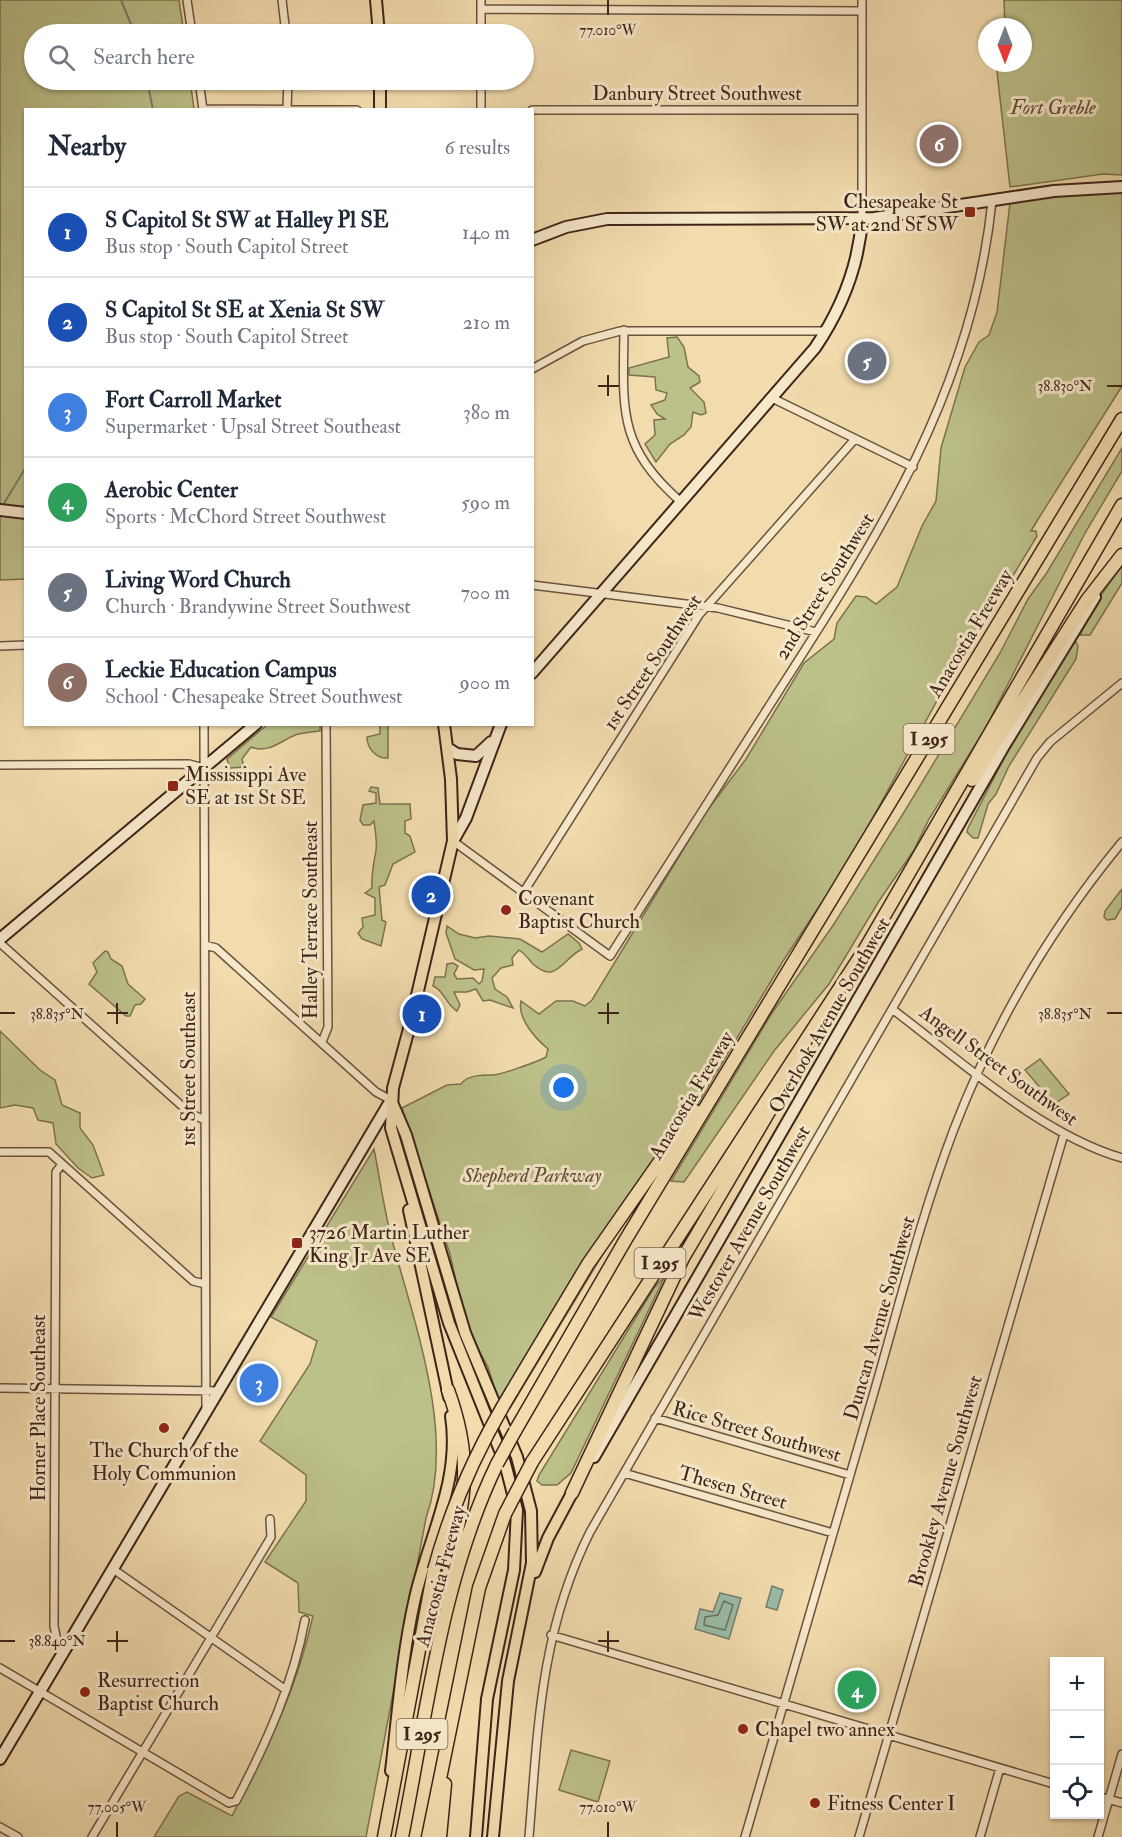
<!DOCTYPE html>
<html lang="en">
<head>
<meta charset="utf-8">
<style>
	:root { --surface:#fff; --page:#f2f2f3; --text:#1f2937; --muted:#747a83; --line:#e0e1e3; --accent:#ea580c }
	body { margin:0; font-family:"IM FELL Double Pica",serif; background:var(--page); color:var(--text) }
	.controls { position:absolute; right:18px; bottom:18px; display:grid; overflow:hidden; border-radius:0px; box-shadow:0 2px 4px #0004 }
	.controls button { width:54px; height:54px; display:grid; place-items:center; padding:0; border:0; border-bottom:2px solid var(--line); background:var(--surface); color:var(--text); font:30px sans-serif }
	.compass { position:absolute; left:978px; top:18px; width:54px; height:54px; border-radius:50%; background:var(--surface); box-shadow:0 2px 4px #0004; rotate:180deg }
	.you { position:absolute; left:564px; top:1088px; width:21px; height:21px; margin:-15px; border:4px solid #fff; border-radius:50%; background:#1a73e8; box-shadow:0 0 0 9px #1a73e833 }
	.badge { display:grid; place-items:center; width:39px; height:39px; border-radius:50%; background:var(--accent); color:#fff; font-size:20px; font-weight:700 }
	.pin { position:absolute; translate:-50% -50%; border:3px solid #fff; box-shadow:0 2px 6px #0006 }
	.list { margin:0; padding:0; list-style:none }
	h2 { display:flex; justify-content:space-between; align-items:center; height:78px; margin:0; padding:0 24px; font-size:26px }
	h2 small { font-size:20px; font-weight:400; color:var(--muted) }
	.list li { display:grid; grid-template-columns:39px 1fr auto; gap:18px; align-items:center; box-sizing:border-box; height:90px; padding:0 24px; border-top:2px solid var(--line) }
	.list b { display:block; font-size:22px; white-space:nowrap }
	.list p { margin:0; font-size:20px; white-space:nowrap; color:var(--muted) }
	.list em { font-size:20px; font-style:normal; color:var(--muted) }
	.icon { flex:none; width:33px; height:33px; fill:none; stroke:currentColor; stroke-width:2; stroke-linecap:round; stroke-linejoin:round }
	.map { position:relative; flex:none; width:1122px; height:1837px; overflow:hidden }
	.search { position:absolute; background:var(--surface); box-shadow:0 2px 4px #0004; left:24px; top:24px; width:510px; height:66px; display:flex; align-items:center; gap:15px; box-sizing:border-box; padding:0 21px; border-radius:33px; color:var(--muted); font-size:22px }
	.panel { position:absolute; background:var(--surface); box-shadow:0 2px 4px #0004; left:24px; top:108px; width:510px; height:618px; border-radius:0px }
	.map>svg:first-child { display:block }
	.green { fill:#bcc089; stroke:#7c7251; stroke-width:1.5 }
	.water { fill:#9bbca9; stroke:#757f6f; stroke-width:1.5 }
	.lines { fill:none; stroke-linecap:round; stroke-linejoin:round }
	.shore { stroke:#6c7061; stroke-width:1.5 }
	.stream { stroke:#757f6f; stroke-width:2 }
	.street-casing { stroke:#6a523e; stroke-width:10 }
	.secondary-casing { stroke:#3d2419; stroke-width:14 }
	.primary-casing { stroke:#3d2419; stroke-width:14 }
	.highway-casing { stroke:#3d2419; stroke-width:15 }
	.street { stroke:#f7e8ca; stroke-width:7 }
	.secondary { stroke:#f7e8ca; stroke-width:10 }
	.primary { stroke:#f2dcae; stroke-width:10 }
	.highway { stroke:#f2dcae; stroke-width:12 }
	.highway-bridge-casing { stroke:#3d2419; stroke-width:15; stroke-linecap:butt }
	.highway-bridge { stroke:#f2dcae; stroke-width:12 }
	.ticks { fill:none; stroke:#3d2419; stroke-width:2 }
	.poi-dot { fill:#8f2418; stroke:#f7e8ca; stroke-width:2 }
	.labels { text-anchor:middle; stroke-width:6; stroke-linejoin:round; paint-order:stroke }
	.shield { fill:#f7e8ca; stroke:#755f4e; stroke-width:1.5 }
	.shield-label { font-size:18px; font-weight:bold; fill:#3d2419 }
	.street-label { font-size:20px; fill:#3d2419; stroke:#f7e8ca }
	.park-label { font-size:20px; font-style:italic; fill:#5d4b35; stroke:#f7e8ca }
	.poi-label { font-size:20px; fill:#3d2419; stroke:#f7e8ca; text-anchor:start }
	.ticks-label { font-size:15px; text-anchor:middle; fill:#3d2419; stroke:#f7e8ca; stroke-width:6; stroke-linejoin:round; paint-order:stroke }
</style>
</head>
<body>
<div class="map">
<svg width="1122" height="1837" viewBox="0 0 1122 1837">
	<rect width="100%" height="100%" fill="#f2dcae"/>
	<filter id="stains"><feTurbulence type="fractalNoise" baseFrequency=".00333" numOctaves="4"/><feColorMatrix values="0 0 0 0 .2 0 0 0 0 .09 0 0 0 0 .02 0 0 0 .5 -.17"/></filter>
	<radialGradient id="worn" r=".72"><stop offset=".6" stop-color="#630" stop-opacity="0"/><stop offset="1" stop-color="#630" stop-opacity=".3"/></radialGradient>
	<path class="green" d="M0,0h179l5,34h-150v46h156l4,29 -168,1 -1,469 -25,1z
		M1004,0h118v175l-19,-1 -93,13 -14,-124h27v-36h-18z
		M1122,192v194l-85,135 -6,10h5l1,5 -99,163 -90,164 -65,98 -123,206 -16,19 -134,222 -2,-3 -4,2 -6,-8 -10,-32 -22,-40 -16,-73 -48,-146 45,-23 14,-1c6,-9 22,-9 31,-9 6,1 47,-14 54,-18l2,-8c-13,-11 -31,-31 -27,-48l18,13 17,-13h17l12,5 7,-6 114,-188 40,-53 58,-96 30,-24 3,-16 19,-27 10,1 10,7 21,-17 25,-61 14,-25 5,-53 24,-81 14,-25 10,-7 8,-23 13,-109 44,-8z
		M677,337l7,10 4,20 11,9 1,6 -10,6 14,14 2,11 -5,2 -8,-3 -2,15 -7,8 -14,9 -14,18 -11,-18 10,-9 -1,-15 11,-1 -8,-5 -6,-9 14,-5 2,-7 -11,-3 -1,-13 -26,-2v-7l40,-11 -2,-19z
		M1122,448v23l-37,62 -100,196 -56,90 -15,31 -35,51 -50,83 -55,67 -90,131 -13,-1 101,-168 62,-89 72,-115 94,-156 28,-54 18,-25z
		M1122,566v17l-32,52h-10l16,-33z
		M1076,642l2,4 -2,13 -67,107 -13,28 -8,10 -10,34h-5l-6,-6 1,-4 44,-85 60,-100z
		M267,725h53v6c-8,1 -17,1 -25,4 -14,6 -27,19 -44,12l-9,12 2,8 -14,1 -3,-9z
		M380,725h8v33c-12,1 -21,-10 -21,-21l13,-3z
		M371,787l7,1 2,16h30l1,15 -6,2v12l5,3 5,16 -22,12 -8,21 -6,2 3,33 4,2 -5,24 -19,-7 -4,-6 5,-6 -1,-9 13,-3v-17l-10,-5 7,-5c-1,-14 2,-25 4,-38 1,-6 -1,-22 -2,-29l-4,4h-7l-3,-5 3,-15 13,-2v-10l-7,-2z
		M1122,889v18l-7,12 -8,1 -3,-3 1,-6z
		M447,926l12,8 16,4 14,-2 31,3 22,13 26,-18 11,9 3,6c-20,10 -26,37 -50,14 -4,-5 -7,-9 -13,-13l-7,8 1,7 -12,3 -9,10 3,11 12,8 6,11 -23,-8 -7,1 -7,-12 -9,3h-13l6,13 -3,6c-11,-6 -13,-21 -24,-25l2,-9h10l2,-13 6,-1 5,3 -4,8 3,5 16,-1 6,6 3,-3 2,-12 -10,1 -19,-11 -9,-26z
		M105,951l3,1 3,7 11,7 6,18 17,15 -4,5 -6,1 -5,11h-4l-37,-32 8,-12 -4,-9z
		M0,1031l40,39 15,10 7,25 18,8v15l13,17 11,30 -12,3 -14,-10 -22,-24 -3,-21 -15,-3 -5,-12 -18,-3 -15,3z
		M1040,1059l29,35 -15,10 -29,-34z
		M374,1149c6,30 10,61 18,91 22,82 64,195 34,278l-60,319h-212l25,-41 8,-4 45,24c35,-69 64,-123 81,-200l-14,-4 -1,-29 -33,-21 41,-61v-26l-46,-34 50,-77 7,-23 -46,-24z
		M665,1276l-94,197 -14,12h-15l-5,-4 2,-6 115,-187z
		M571,1750l39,11 -12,41 -39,-12z"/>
	<path class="water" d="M772,1586l11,4 -6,20 -11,-3z
		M720,1593l21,5 -12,41 -34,-10 5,-20 13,3z"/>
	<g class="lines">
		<path class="shore" d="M724,1601l9,4 -8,25 -21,-5 1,-8 13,-2z"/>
		<path class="stream" d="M121,0l14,34
			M147,80l6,30
			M3,505l23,-38"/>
		<defs>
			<path id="street" d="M187,0l5,34
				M282,0l4,34
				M481,0v34
				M862,0v218
				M481,9l381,2
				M199,80l4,30
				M481,80v30
				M203,109l154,1
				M287,109l1,-29
				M532,110h330
				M624,330c-1,79 -7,116 57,172
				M532,369l51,-28 37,-10h206
				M772,398l141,69
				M532,585l186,23 98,24
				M0,646l26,-1
				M204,724l2,687
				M0,765l189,-1 15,4
				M453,841l157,115c56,-89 113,-178 170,-267 99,-154 193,-300 212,-488
				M523,893l176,-278 156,-176
				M0,943l191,171 14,6
				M205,945l11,3 160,144 15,8
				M892,1009c68,51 148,125 230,149
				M322,1042l6,-15 -2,-303
				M0,1152h49l144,129 12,3
				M62,1164l-6,8 -2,454 3,15 7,11
				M0,1388l220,3
				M655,1418l195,57
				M624,1473l209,60
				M113,1569l173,121
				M551,1635l503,149
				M0,1668l229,135 7,-2c30,-57 57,-117 69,-181
				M1100,1797l22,6
				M0,1827l18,10
				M92,1837l179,-300 -1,-18
				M529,1837c9,-108 11,-205 61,-305l447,-774 13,-16 72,-59
				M745,1837c41,-141 82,-283 123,-424 28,-95 51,-192 86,-284 40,-104 97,-201 168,-287
				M859,1837l205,-703
				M980,1837l20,-69
				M1098,1837l24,-83"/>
			<path id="secondary" d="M532,240l34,-13 41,-8 267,-1 180,-27 68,-4
				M0,510l26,3
				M532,673l283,-325c27,-40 44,-82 47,-130
				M449,749l8,5 19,2 15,-14
				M453,841l13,-23 35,-94
				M0,939l256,-215
				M594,1457l410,-711 91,-149
				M0,1759l391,-659"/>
			<path id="primary" d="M376,0l3,34
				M380,80v30
				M444,724l7,55 2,62 -43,184 -17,63 -2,40 58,195 56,140 12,47 -3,60 -27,129 -11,138
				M391,1100l15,35 59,198 52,124 14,54 1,52 -24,118 -15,156
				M409,1210l40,187
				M535,1572l13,-34 24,-45
				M391,1771c7,-58 11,-116 24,-173 14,-62 46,-117 36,-182"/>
			<path id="highway" d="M972,780l115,-180 35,-45
				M512,1391l76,-127 107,-153
				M515,1431l111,-192 496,-820
				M532,1462l333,-513 257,-444
				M572,1493l111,-235 87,-148
				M447,1580c15,-76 29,-113 1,-190
				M384,1837l50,-267
				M402,1837c25,-125 39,-257 95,-373
				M428,1837l51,-249 26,-74
				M440,1837l5,-53"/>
		</defs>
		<use href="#street" class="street-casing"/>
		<use href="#secondary" class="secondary-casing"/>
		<use href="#primary" class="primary-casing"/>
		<use href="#highway" class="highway-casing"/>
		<use href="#street" class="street"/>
		<use href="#secondary" class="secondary"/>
		<use href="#primary" class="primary"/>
		<use href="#highway" class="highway"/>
		<defs>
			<path id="highway-bridge" d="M497,1464l18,-33
				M505,1514l27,-52
				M434,1570c17,-63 44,-123 78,-179"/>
		</defs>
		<use href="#highway-bridge" class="highway-bridge-casing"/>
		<use href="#highway-bridge" class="highway-bridge"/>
	</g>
	<path class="ticks" d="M608,0v15M608,375v21M598,386h21M1107,386h15M117,1003v21M608,1003v21M0,1013h15M107,1013h21M598,1013h21M1107,1013h15M117,1631v21M608,1631v21M0,1641h15M107,1641h21M598,1641h21M117,1822v15M608,1822v15"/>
	<g class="poi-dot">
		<rect x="964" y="206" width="12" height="12" rx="3"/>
		<rect x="167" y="780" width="12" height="12" rx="3"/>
		<circle cx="506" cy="910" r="6"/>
		<rect x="291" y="1237" width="12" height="12" rx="3"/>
		<circle cx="164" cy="1428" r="6"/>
		<circle cx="85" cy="1692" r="6"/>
		<circle cx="743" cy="1729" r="6"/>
		<circle cx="815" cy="1803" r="6"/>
	</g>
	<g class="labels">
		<g class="shield">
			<rect x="903.5" y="724" width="51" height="30" rx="4.5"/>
			<rect x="634.5" y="1248" width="51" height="30" rx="4.5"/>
			<rect x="396.5" y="1719" width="51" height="30" rx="4.5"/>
		</g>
		<g class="shield-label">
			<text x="929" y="745">I 295</text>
			<text x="660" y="1269">I 295</text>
			<text x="422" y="1740">I 295</text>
		</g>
		<g class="street-label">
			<text x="697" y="100">Danbury Street Southwest</text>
			<text transform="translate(824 586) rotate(-58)" y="7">2nd Street Southwest</text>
			<text transform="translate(970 633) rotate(-59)" y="7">Anacostia Freeway</text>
			<text transform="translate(652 662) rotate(-56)" y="7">1st Street Southwest</text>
			<text transform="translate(310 920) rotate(-90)" y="7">Halley Terrace Southeast</text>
			<text transform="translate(829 1015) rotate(-60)" y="7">Overlook Avenue Southwest</text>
			<text transform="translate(999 1065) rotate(36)" y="7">Angell Street Southwest</text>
			<text transform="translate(188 1069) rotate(-90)" y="7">1st Street Southeast</text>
			<text transform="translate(691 1095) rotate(-59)" y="7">Anacostia Freeway</text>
			<text transform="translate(749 1223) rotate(-60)" y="7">Westover Avenue Southwest</text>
			<text transform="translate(879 1318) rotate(-74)" y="7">Duncan Avenue Southwest</text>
			<text transform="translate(38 1408) rotate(-90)" y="7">Horner Place Southeast</text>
			<text transform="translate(757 1431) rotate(16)" y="7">Rice Street Southwest</text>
			<text transform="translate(945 1481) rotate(-74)" y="7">Brookley Avenue Southwest</text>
			<text transform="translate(733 1487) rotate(16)" y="7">Thesen Street</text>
			<text transform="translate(440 1576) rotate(-75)" y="7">Anacostia Freeway</text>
		</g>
		<g class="park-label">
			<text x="1053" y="114">Fort Greble</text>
			<text x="532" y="1182">Shepherd Parkway</text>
		</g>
		<g class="poi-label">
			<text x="958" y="208" text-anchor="end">Chesapeake St<tspan x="958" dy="23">SW at 2nd St SW</tspan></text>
			<text x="185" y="781">Mississippi Ave<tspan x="185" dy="23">SE at 1st St SE</tspan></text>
			<text x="518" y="905">Covenant<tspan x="518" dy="23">Baptist Church</tspan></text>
			<text x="309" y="1239">3726 Martin Luther<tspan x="309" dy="23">King Jr Ave SE</tspan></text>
			<text x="164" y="1457" text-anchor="middle">The Church of the<tspan x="164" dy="23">Holy Communion</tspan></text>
			<text x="97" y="1687">Resurrection<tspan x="97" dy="23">Baptist Church</tspan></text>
			<text x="755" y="1736">Chapel two annex</text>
			<text x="827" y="1810">Fitness Center I</text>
		</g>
	</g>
	<g class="ticks-label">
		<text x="608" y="35">77.010°W</text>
		<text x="1065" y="391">38.830°N</text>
		<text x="1065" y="1019">38.835°N</text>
		<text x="57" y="1019">38.835°N</text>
		<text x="57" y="1646">38.840°N</text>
		<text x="117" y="1812">77.005°W</text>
		<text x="608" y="1812">77.010°W</text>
	</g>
	<rect width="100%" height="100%" filter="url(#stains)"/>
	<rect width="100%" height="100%" fill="url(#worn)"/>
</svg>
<div class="controls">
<button>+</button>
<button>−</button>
<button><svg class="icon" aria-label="locate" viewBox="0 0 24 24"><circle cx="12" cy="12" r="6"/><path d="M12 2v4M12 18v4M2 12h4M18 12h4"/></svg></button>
</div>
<svg class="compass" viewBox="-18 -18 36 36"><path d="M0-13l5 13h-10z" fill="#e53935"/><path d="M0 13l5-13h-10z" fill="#747a83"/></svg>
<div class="you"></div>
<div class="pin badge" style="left:422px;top:1014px;background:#1a4fb4">1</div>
<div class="pin badge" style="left:431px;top:895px;background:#1a4fb4">2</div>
<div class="pin badge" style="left:259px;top:1383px;background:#3f7fe0">3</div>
<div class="pin badge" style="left:857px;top:1690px;background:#2e9e5b">4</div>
<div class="pin badge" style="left:867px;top:361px;background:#6b7280">5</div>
<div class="pin badge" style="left:939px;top:144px;background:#8d6e63">6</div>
<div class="search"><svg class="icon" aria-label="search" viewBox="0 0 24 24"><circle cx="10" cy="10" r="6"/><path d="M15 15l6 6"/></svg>Search here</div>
<section class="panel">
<h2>Nearby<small>6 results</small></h2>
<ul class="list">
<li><span class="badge" style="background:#1a4fb4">1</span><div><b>S Capitol St SW at Halley Pl SE</b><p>Bus stop · South Capitol Street</p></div><em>140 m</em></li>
<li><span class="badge" style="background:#1a4fb4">2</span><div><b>S Capitol St SE at Xenia St SW</b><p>Bus stop · South Capitol Street</p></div><em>210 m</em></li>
<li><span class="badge" style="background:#3f7fe0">3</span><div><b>Fort Carroll Market</b><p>Supermarket · Upsal Street Southeast</p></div><em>380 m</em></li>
<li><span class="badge" style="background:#2e9e5b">4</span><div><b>Aerobic Center</b><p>Sports · McChord Street Southwest</p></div><em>590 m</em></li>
<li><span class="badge" style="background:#6b7280">5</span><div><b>Living Word Church</b><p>Church · Brandywine Street Southwest</p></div><em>700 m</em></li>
<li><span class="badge" style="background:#8d6e63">6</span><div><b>Leckie Education Campus</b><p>School · Chesapeake Street Southwest</p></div><em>900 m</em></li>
</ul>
</section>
</div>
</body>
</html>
